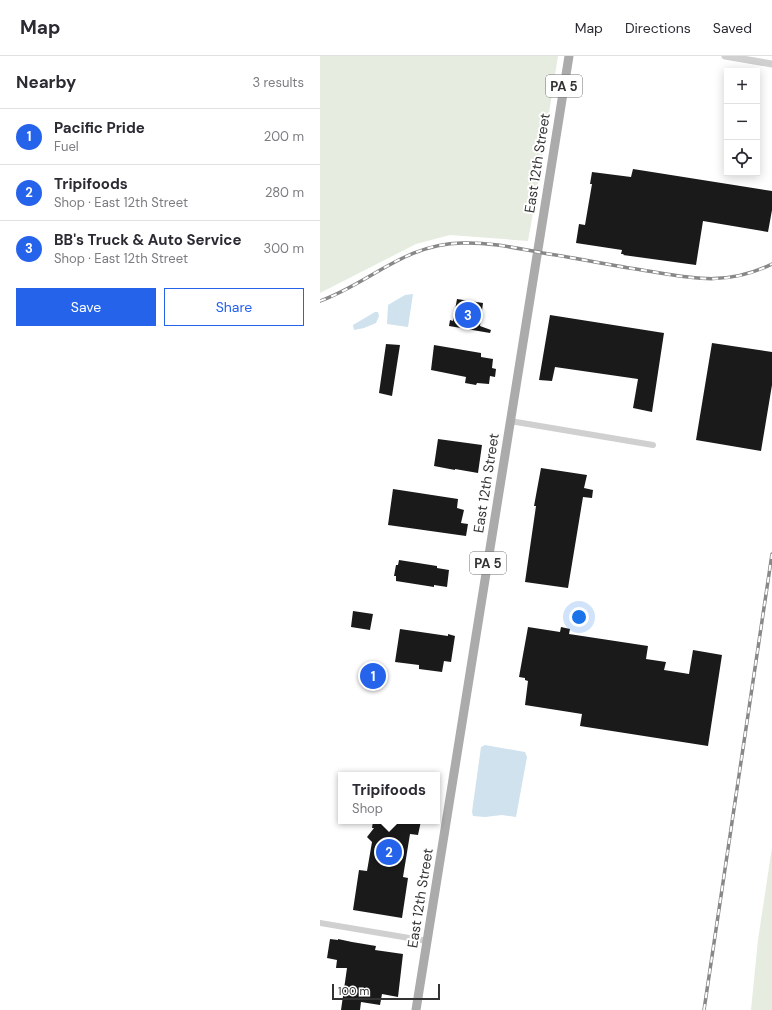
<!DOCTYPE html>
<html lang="en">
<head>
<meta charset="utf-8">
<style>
	:root { --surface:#fff; --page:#f2f2f3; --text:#2b2b33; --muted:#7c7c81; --line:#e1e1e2; --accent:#2563eb }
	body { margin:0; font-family:"DM Sans",sans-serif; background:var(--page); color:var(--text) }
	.controls { position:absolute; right:12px; top:12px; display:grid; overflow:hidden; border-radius:0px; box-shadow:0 2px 10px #0003 }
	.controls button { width:36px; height:36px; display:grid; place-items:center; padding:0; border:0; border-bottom:1px solid var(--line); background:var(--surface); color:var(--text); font:20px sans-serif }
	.scale { position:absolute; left:12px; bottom:10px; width:108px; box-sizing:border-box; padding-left:4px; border:2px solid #333; border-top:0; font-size:11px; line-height:14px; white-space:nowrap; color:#333; -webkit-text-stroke:3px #fff; paint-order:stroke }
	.you { position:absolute; left:259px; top:561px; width:14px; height:14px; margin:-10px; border:3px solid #fff; border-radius:50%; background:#1a73e8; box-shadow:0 0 0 6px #1a73e833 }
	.badge { display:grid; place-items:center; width:26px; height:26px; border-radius:50%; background:var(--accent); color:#fff; font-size:13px; font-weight:700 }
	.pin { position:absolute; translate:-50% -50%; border:2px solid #fff; box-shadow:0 1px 4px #0006 }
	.popup { position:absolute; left:18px; top:716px; width:102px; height:52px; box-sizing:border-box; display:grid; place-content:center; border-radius:0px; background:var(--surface); filter:drop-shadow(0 1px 3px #0005); font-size:13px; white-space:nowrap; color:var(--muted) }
	.popup b { font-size:15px; color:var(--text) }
	.popup::after { content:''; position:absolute; left:50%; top:100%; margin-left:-8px; border:8px solid transparent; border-top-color:var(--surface) }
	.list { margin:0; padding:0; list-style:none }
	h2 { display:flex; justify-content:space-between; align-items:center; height:52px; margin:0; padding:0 16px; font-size:17px }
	h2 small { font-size:13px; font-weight:400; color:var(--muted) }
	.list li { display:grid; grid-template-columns:26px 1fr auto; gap:12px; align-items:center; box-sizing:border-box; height:56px; padding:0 16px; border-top:1px solid var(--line) }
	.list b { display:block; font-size:15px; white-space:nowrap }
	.list p { margin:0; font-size:13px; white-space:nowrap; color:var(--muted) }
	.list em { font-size:13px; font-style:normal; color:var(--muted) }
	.actions { display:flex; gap:8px; padding:12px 16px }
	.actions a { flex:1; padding:9px 0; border:1px solid var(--accent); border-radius:0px; text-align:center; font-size:14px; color:var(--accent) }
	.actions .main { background:var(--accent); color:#fff }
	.icon { flex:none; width:22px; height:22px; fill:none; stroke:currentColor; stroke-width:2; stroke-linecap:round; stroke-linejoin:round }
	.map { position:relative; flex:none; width:452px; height:954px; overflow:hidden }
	header { display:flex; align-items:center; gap:24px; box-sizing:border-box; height:56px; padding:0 20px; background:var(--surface); border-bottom:1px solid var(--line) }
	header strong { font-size:19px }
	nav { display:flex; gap:22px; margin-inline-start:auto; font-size:14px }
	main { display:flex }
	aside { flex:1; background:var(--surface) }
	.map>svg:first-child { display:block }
	.green { fill:#e6ecdf }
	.water { fill:#cfe2ee }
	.building { fill:#1a1a1a }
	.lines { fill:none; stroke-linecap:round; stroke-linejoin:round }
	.minor { stroke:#d0d0d0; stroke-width:6 }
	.tertiary { stroke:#d0d0d0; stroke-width:7 }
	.primary { stroke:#ababab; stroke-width:9 }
	.rail-casing { stroke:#888; stroke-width:3.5 }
	.rail { stroke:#fff; stroke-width:2; stroke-dasharray:6; stroke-linecap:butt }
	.labels { text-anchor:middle; stroke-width:4; stroke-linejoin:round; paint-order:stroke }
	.shield { fill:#fff; stroke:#707070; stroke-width:1 }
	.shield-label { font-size:13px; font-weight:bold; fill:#333 }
	.street-label { font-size:14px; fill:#333; stroke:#fff }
</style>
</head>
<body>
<header>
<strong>Map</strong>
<nav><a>Map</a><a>Directions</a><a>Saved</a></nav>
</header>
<main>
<aside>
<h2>Nearby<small>3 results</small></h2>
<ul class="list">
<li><span class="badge">1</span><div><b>Pacific Pride</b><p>Fuel</p></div><em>200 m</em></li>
<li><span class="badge">2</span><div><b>Tripifoods</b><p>Shop · East 12th Street</p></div><em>280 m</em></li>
<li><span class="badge">3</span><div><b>BB's Truck &amp; Auto Service</b><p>Shop · East 12th Street</p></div><em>300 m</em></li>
</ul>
<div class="actions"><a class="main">Save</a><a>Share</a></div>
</aside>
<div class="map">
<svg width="452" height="954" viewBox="0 0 452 954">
	<rect width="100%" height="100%" fill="#fff"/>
	<path class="green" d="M0,0h238l-23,146 -7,39 -78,-6 -34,9 -96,49z
		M452,791v163h-21l7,-70z"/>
	<path class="water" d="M93,238l-5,33 -21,-3 1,-19 17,-10z
		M55,256h3l1,4 -3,7 -12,5 -10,2 -1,-5z
		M165,689l40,7 2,5 -11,60 -14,-2 -17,2 -12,-1 -1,-4 9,-65z"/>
	<path class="building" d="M313,113l139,22v19l-4,22 -65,-11 -7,44 -73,-10 1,-1h-3l1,-4 -46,-7 3,-19 6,1 7,-41h-2l2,-12 39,5z
		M137,243l26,4 -3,23 11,4 -1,3 -41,-7 1,-6 3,1z
		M230,259l114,18 -12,79 -19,-4 5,-29 -83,-12 -3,14 -13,-1z
		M392,287l60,9v33l-11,66 -65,-11z
		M66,288l14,1 -8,51 -13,-3z
		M114,289l47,8v4l12,2 -1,9 4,1 -1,8 -5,-1 -1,8 -12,-1 -1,2 -11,-2 1,-6 -35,-7z
		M118,383l44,6 -4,28 -23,-4v1l-21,-4z
		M221,412l46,7 -3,13 9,2 -1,8 -9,-1 -15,91 -43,-6 11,-76h-2z
		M73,433l65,10 -1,9 7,2 -3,13 7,1 -2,12 -78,-11z
		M79,504l38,6v2l12,2 -2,17 -13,-2v2l-38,-6v-5h-2l2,-11h2z
		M33,555l20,3 -3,16 -19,-3z
		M208,571l32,5 1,-5 9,2 -1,5 79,12 -2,13 20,3 -2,8 25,4 4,-24 29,5 -14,91 -128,-20 2,-12 -57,-9 3,-24 -3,-1v-2l-6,-1z
		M80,573l48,7v-2l7,2 -4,26 -7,-1 -2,11 -23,-3v-4l-24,-3z
		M50,610l8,2 -3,17 -7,-1z
		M53,765h48l-3,14 -8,-1 -7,43 5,1 -6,40 -49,-8 6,-40 8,1 5,-29 -5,-5 7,-9h-2z
		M10,883l8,1v-1l14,3 24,4 -1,4 28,4 -5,43 -16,-3 -2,11 -19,-3 -1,8h-19l6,-42h-11l1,-8 -10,-2z"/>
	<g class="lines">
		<path class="minor" d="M190,365l143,24
			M0,867l107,18"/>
		<path class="tertiary" d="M405,0l47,8"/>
		<path class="primary" d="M96,954l153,-954"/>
		<defs>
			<path id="rail" d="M0,245c50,-18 84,-57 142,-58 27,-1 54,5 81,10 33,5 66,12 99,17 49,8 83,17 130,-6
				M384,954l68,-456"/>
		</defs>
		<use href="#rail" class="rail-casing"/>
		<use href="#rail" class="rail"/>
	</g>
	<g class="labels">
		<g class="shield">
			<rect x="226" y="19" width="36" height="22" rx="3"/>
			<rect x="150" y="496" width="36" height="22" rx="3"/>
		</g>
		<g class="shield-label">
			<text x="244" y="35">PA 5</text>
			<text x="168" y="512">PA 5</text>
		</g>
		<g class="street-label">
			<text transform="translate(217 107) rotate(-81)" y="5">East 12th Street</text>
			<text transform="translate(166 427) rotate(-81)" y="5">East 12th Street</text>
			<text transform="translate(100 842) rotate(-81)" y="5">East 12th Street</text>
		</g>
	</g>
</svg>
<div class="controls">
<button>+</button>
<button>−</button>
<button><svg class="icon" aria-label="locate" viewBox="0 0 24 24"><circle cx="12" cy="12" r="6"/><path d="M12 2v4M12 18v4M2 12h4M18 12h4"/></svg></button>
</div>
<div class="scale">100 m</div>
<div class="you"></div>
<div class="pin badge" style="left:53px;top:620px">1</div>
<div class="pin badge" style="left:69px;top:796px">2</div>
<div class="popup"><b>Tripifoods</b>Shop</div>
<div class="pin badge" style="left:148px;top:259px">3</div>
</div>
</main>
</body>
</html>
